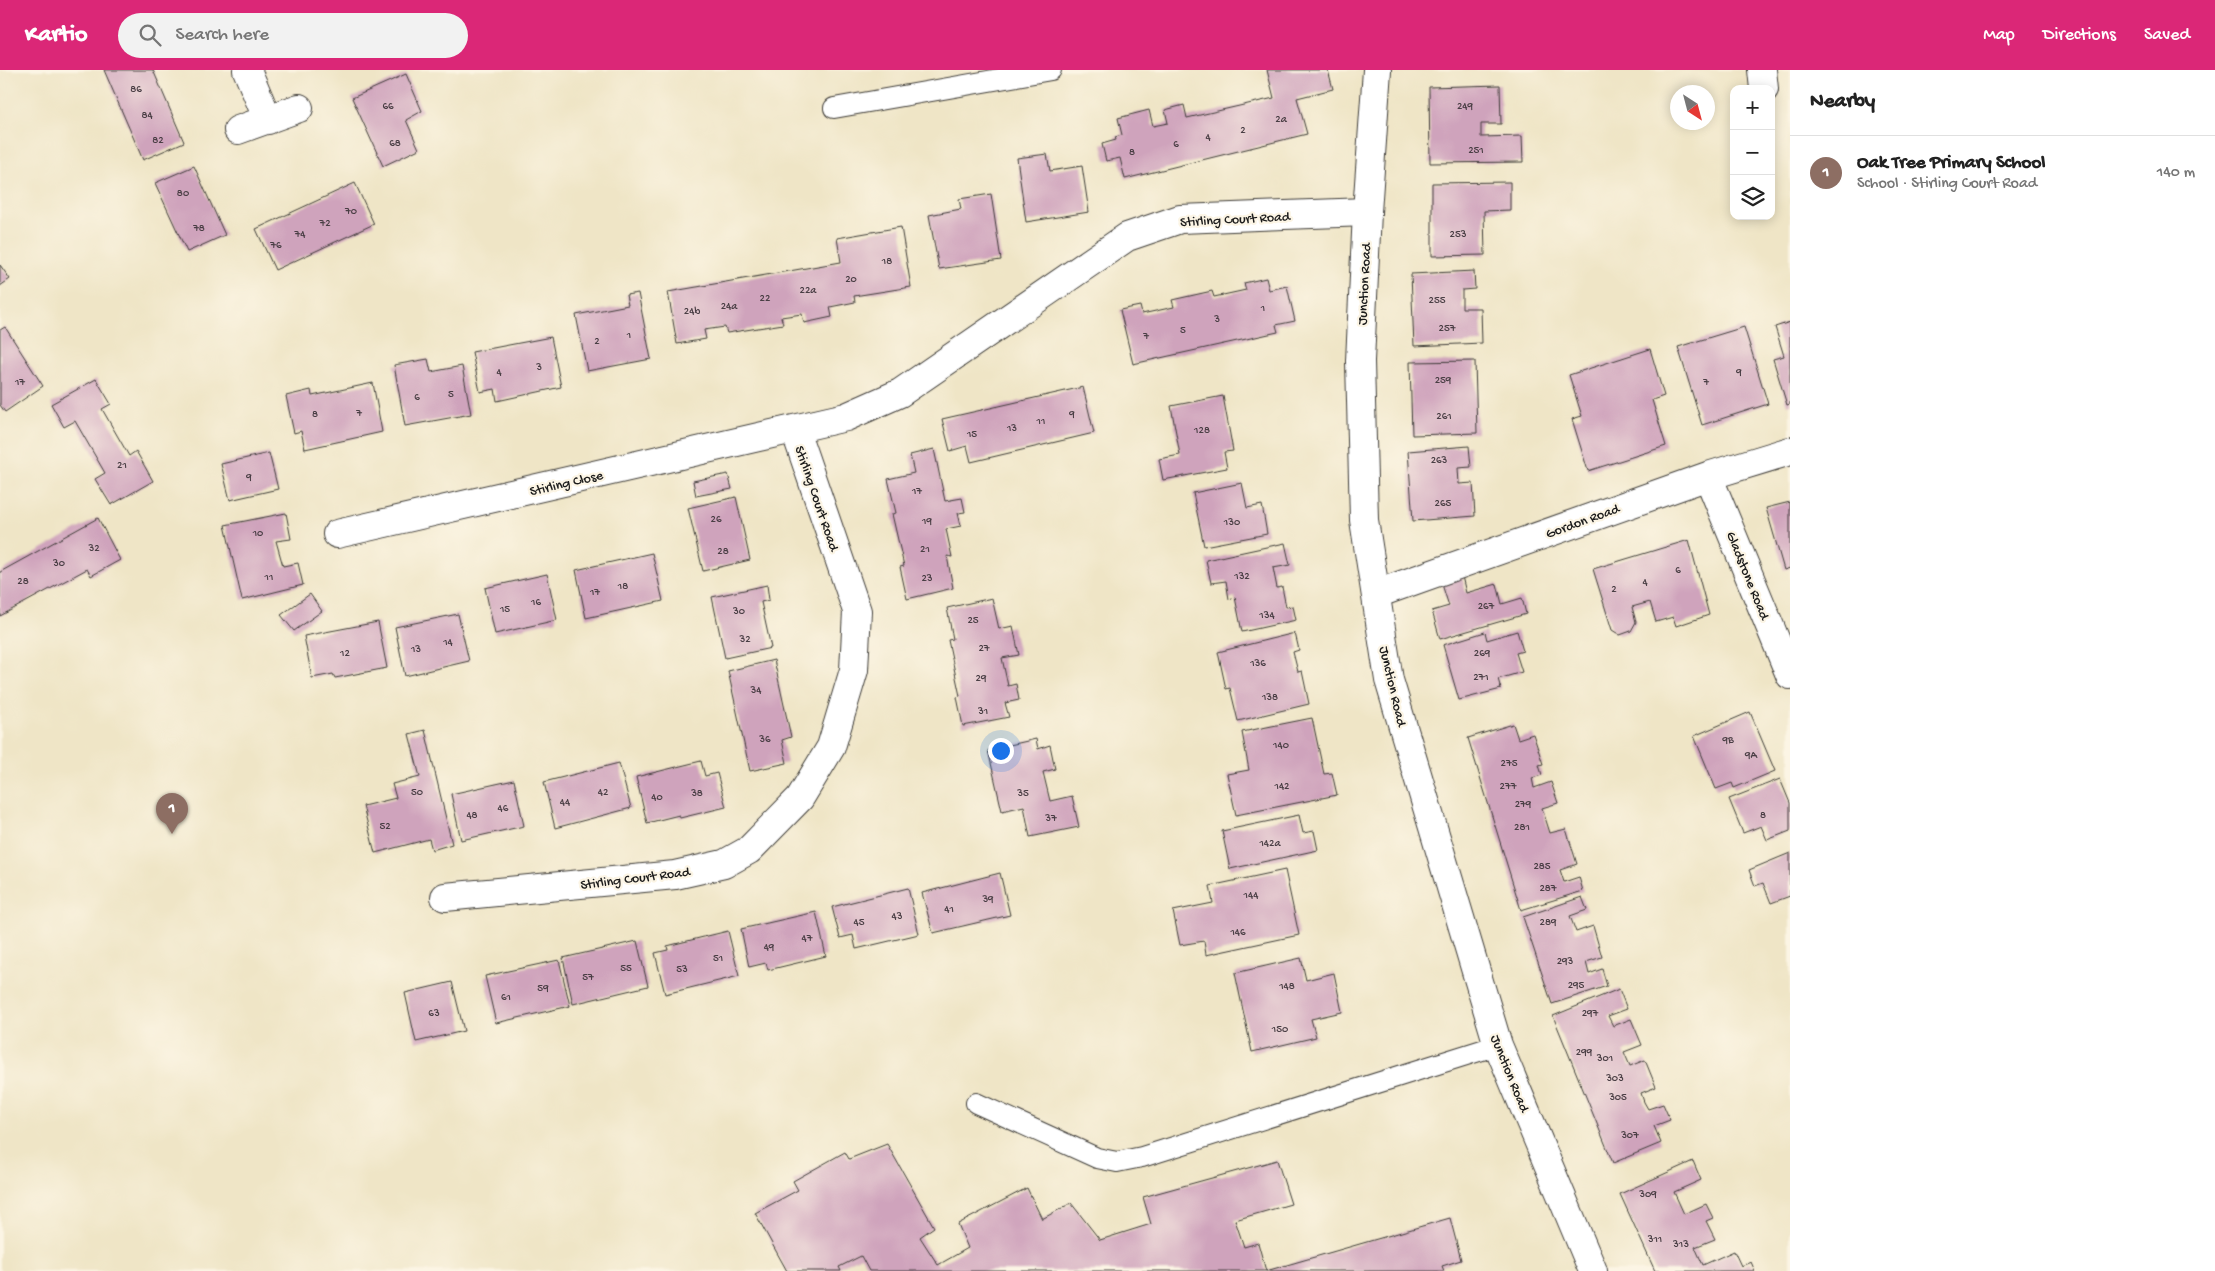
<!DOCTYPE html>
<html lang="en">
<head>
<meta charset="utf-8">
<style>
	:root { --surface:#fff; --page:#f2f2f2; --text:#222; --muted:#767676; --line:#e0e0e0; --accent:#db2777 }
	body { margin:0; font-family:"Gochi Hand",sans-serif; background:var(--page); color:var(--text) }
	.controls { position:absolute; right:15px; top:15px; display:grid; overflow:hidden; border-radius:10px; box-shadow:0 2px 12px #0003 }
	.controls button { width:45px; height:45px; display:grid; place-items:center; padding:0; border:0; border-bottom:1px solid var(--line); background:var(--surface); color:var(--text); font:25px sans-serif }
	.compass { position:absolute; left:1670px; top:15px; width:45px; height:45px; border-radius:50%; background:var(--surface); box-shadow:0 2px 12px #0003; rotate:144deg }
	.you { position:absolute; left:1000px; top:680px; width:18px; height:18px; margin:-12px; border:4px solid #fff; border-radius:50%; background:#1a73e8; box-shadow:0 0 0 8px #1a73e833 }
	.badge { display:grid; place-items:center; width:32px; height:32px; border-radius:50%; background:var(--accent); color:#fff; font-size:16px; font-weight:700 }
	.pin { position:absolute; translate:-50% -41px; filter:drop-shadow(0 1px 2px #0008) }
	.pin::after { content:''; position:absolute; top:26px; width:18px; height:15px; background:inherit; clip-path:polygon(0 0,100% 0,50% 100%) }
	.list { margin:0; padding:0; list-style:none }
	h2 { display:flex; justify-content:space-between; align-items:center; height:65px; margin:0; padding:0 20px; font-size:21px }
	h2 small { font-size:16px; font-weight:400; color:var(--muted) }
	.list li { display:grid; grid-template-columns:32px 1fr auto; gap:15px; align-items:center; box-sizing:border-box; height:75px; padding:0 20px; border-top:1px solid var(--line) }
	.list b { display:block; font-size:19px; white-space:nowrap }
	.list p { margin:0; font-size:16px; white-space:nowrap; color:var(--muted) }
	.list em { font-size:16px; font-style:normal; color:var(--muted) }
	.icon { flex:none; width:28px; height:28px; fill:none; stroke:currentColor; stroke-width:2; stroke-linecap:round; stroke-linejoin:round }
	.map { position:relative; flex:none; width:1790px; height:1201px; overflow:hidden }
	header { display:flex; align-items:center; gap:30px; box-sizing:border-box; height:70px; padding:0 25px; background:var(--accent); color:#fff }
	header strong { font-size:24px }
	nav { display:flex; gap:28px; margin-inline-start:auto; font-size:18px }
	.search { width:350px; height:45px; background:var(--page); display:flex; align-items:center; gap:12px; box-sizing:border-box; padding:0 18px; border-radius:28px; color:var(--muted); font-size:19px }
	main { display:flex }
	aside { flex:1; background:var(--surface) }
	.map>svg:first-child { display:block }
	.building { fill:#cfa3bc }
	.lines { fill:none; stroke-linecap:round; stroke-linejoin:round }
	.service-casing { stroke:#3c3a36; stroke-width:22 }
	.minor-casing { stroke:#3c3a36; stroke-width:30 }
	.tertiary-casing { stroke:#3c3a36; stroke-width:30 }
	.service { stroke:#fff; stroke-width:20 }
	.minor { stroke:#fff; stroke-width:28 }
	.tertiary { stroke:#fff; stroke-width:28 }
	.labels { text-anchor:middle; stroke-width:4.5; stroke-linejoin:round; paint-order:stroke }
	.number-label { font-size:11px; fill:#493e44 }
	.street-label { font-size:14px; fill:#1c1c1c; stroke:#fcf5e5 }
</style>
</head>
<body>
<header>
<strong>Kartio</strong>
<div class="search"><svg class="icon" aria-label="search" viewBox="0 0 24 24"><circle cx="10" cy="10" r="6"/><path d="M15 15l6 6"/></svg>Search here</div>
<nav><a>Map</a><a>Directions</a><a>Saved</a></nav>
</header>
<main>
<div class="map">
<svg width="1790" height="1201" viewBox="0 0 1790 1201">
	<rect width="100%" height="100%" fill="#fcf5e5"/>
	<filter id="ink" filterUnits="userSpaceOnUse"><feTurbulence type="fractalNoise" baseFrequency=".02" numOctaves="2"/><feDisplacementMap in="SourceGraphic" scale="10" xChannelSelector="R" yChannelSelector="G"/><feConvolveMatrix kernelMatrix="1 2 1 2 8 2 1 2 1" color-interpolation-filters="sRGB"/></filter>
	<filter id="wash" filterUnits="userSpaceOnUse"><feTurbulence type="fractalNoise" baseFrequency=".0096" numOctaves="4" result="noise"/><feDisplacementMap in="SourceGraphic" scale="20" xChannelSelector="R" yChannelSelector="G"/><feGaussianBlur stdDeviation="1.12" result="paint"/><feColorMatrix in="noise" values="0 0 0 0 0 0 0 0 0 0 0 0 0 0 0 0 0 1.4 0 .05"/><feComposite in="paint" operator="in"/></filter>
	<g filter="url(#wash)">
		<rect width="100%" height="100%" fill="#efe5c6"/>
		<g id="blocks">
			<path class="building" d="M104,0h49l31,72 -41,18z
				M1267,0h61l5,19 -36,9 10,36 -182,45 -5,-21 -14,3 -4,-17 14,-4 -1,-3 7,-2 -4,-17 31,-8 4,16 15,-3 -3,-13 19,-5 3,13 87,-20z
				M406,4l16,37 -16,9 13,29 -36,17 -31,-68z
				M1500,15l1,39h-20v13l41,-1 1,26 -93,1 -1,-76z
				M1047,84l3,17 32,-5 7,46 -63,10 -9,-64z
				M194,96l31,69 -38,17 -32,-69z
				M1510,112v28l-26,1 1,44 -53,1v-73z
				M355,113l19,41 -99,46 -19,-41z
				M991,124l10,66 -62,9 -10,-54 32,-6 -2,-10z
				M901,157l10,60 -57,9 1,6 -25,5 2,10 -28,6 -2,-9 -21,3 2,7 -56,9 -2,-6 -21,3 2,9 -29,5 -9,-52 173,-30 -4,-24z
				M0,195l10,14 -10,7z
				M1474,201l1,18 -13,1v18h19l1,35 -68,3 -3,-72z
				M1266,208l3,12 18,-4 8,35 -19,4 2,7 -145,32 -13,-54 20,-4 2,8 32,-7 -2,-7 40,-9 2,6 32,-7 -2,-7z
				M638,223l13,66 -64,12 -11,-56 52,-10 -2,-10z
				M1790,252v82l-3,1 -14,-46 11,-3 -9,-29z
				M5,257l38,59 -38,26 -5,-7v-75z
				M1744,257l24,77 -66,21 -24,-78z
				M551,267l10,50 -64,14 -2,-12 -15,3 -8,-40z
				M1650,279l14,47 -12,4 14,46 -78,25 -16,-52 10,-3 -13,-41z
				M428,289l3,13 31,-6 9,48 -66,12 -11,-61z
				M1475,291l2,72 -65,2 -2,-73z
				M96,309l15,25 -9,5 27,47 7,-5 17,30 -42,24 -16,-26 10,-6 -30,-52 -11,6 -13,-23z
				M373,313l9,49 -77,17 -4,-18 -7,2 -8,-37 25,-6 1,6z
				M1083,317l11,46 -123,29 -4,-16 -17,5 -8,-32z
				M1223,326l10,55 -9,1 3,16 -64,12 -4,-21 21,-4 -9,-49z
				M1469,376l2,21 -13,1 1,16 14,-1 2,33 -62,5 -5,-70z
				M934,379l11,52 17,-3 3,14 -7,1 3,13 -15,3 6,28 -5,-1 6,32 -46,11 -7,-32 4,-1 -12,-52 4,-1 -8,-34 26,-6 -4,-18z
				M269,383l9,36 -48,11 -9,-36z
				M728,404l4,15 -36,7 -3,-15z
				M1242,413l5,25 15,-3 5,29 -63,12 -11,-53z
				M736,427l14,63 -47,11 -15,-63z
				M1790,432v66l-6,2 -18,-62z
				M286,443l5,26 -15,2 7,25 15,-3 5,22 -61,15 -17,-75z
				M98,448l22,42 -29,16 -4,-7 -87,47v-44z
				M1689,470l20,75 -33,11 -3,-9 -17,5 -6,-20 -18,5 4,15 -5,9 -11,4 -8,-5 -19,-61z
				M1285,473l5,22 -17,3 4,20 5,-1 4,20 7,-1 3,14 -54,12 -7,-35 -6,2 -3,-18 -15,2 -5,-23z
				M652,483l11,48 -77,17 -10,-48z
				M1461,502l5,21 31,-9 5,20 20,-6 4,16 -86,25 -8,-28 17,-5 -9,-28z
				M547,504l10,46 -62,14 -10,-46z
				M767,515l2,15 -8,2 10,46 -46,10 -13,-61z
				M310,524l12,17 -28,20 -13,-16z
				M992,528l7,31 14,-3 6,29 -17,3 6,28 8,-2 3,16 -14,3 4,14 -46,9 -6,-29 3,-1 -12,-56 5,-1 -6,-31z
				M458,544l11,47 -64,15 -10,-49z
				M378,552l9,46 -52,10 -2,-4 -21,4 -8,-42z
				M1517,561l6,20 -7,2 6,19 -24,7 3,10 -42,11 -16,-55 42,-13 2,8z
				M1295,563l4,17 -6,2 5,20 4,-1 7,33 -71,17 -8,-33 -4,1 -8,-37z
				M774,590l17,77 -9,3 5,23 -37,8 -22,-100z
				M1750,642l25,59 -41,17 -2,-5 -16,6 -22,-53z
				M1312,648l12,56 8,-1 5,22 -101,20 -9,-41 22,-4 -7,-38z
				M1513,654l5,15 15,-5 10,30 -4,1 3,10 -10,3 2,10 17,-6 7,21 -16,5 8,25 16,-4 11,35 -17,6 4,12 15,-5 4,14 -62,19 -53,-172z
				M425,660l27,114 -20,6 -3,-11 -54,14 -12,-47 33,-8 -4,-14 28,-7 -11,-43z
				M1036,669l2,10 12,-4 5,24 -12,3 7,29 22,-5 7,31 -49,10 -6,-31 -22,5 -14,-61z
				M701,691l4,15 12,-3 9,34 -46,11 -1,-3 -32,8 -11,-46z
				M619,693l12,45 -76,20 -11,-46z
				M1780,709l10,24v28l-23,9 -6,-14 -18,7 -14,-34z
				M514,710l10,46 -63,14 -10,-46z
				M1299,745l4,18 11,-2 4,19 -88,19 -8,-38z
				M1790,783v43l-19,7 -8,-20 -8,3 -6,-16z
				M1285,800l14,65 -93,20 -2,-14 -24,4 -7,-34 40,-8 -3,-17z
				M1000,803l10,42 -77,18 -11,-40z
				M908,818l11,46 -63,15 -3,-14 -13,3 -8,-31z
				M1582,827l5,13 -17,6 6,16 17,-6 9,31 -16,5 3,12 13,-5 5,17 -55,18 -29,-87z
				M816,842l10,44 -58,14 -2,-7 -17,4 -8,-38z
				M728,861l11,45 -74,18 -10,-41 13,-3 -1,-4z
				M637,871l11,45 -75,18 -10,-46z
				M1301,888l5,22 28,-7 8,39 -31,7 5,18 -64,15 -17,-79z
				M559,890l11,46 -74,17 -11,-47z
				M452,912l12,49 -48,11 -11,-49z
				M1619,919l8,20 -19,7 5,10 18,-7 11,26 -18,7 6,14 15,-6 11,27 -15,6 3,9 4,7 15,-5 7,16 -16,6 7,17 -48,20 -60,-147z
				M887,1074l47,83 -14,10 18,28 30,-17 -10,-24 69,-36 15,31 29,-16 29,37 51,-16 -8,-27 134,-37 14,44 -56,16 9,27 14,-4 8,28h-397l-8,-15 -22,11 2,4h-54l-32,-58 43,-23 -5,-9 52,-29 4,7z
				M1693,1091l8,19 -27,12 10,22 22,-10 7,14 -7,3 9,18 -20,8 8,18 31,-14 7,15 10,-4 4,9h-100l-35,-77z
				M1450,1148l11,42 -19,6 2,5h-178z"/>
		</g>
	</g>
	<g filter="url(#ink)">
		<use href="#blocks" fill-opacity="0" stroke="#3c3a36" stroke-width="1"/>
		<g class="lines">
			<defs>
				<path id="service" d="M834,38l217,-38
					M976,1033l121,55 20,4 25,-5 356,-112"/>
				<path id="minor" d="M247,0l21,50
					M1762,0l2,19
					M238,60l61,-22
					M1708,406l82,199
					M337,464l509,-117 54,-24 227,-156 53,-18 187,-7
					M1376,524l332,-118 82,-25
					M445,827l230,-22 49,-11 25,-14 51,-52 31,-51 23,-77 3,-59 -62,-181"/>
				<path id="tertiary" d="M1377,0l-10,142 -7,149 4,159 25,160 109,365 95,226"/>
			</defs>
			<use href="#service" class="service-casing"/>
			<use href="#minor" class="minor-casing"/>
			<use href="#tertiary" class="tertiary-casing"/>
			<use href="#service" class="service"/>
			<use href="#minor" class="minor"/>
			<use href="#tertiary" class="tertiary"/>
		</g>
	</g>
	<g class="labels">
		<g class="number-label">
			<text x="136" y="22">86</text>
			<text x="388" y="39">66</text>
			<text x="1465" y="39">249</text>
			<text x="147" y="48">84</text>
			<text x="1281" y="52">2a</text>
			<text x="1243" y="63">2</text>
			<text x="1208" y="70">4</text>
			<text x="158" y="73">82</text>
			<text x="395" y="76">68</text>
			<text x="1176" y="77">6</text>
			<text x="1476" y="83">251</text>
			<text x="1132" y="85">8</text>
			<text x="183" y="126">80</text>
			<text x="351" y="144">70</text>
			<text x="325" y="156">72</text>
			<text x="199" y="161">78</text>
			<text x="300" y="167">74</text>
			<text x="1458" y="167">253</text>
			<text x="276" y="178">76</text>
			<text x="887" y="194">18</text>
			<text x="851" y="212">20</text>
			<text x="808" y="223">22a</text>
			<text x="765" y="231">22</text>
			<text x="1437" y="233">255</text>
			<text x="729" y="239">24a</text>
			<text x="1263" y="241">1</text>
			<text x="692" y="244">24b</text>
			<text x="1217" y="252">3</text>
			<text x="1447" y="261">257</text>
			<text x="1183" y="263">5</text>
			<text x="629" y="268">1</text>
			<text x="1146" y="269">7</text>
			<text x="597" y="274">2</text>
			<text x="539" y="300">3</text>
			<text x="499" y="305">4</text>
			<text x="1739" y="305">9</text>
			<text x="1443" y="313">259</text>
			<text x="20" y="315">17</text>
			<text x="1706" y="315">7</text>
			<text x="451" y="327">5</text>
			<text x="417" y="330">6</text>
			<text x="359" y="346">7</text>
			<text x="315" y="347">8</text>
			<text x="1072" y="347">9</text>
			<text x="1444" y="349">261</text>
			<text x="1041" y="354">11</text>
			<text x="1012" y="361">13</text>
			<text x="1202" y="363">128</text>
			<text x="972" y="367">15</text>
			<text x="1439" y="393">263</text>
			<text x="122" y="398">21</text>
			<text x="249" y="410">9</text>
			<text x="917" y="424">17</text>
			<text x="1443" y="436">265</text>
			<text x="716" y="452">26</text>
			<text x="927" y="454">19</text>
			<text x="1232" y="455">130</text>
			<text x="258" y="466">10</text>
			<text x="94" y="481">32</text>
			<text x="925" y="482">21</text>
			<text x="723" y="484">28</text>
			<text x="59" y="496">30</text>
			<text x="1678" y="503">6</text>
			<text x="1242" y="509">132</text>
			<text x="269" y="510">11</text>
			<text x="927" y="511">23</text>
			<text x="23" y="514">28</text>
			<text x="1645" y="515">4</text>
			<text x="623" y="519">18</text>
			<text x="1614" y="522">2</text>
			<text x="595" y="525">17</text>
			<text x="536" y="535">16</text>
			<text x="1486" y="539">267</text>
			<text x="505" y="542">15</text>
			<text x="739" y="544">30</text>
			<text x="1267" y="548">134</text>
			<text x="973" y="553">25</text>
			<text x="745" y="572">32</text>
			<text x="448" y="575">14</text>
			<text x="984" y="581">27</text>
			<text x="416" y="582">13</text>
			<text x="345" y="586">12</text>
			<text x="1482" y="586">269</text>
			<text x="1258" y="596">136</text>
			<text x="1481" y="610">271</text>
			<text x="981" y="611">29</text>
			<text x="756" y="623">34</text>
			<text x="1270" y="630">138</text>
			<text x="983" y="644">31</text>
			<text x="765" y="672">36</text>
			<text x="1728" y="673">9B</text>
			<text x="1281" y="678">140</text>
			<text x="1751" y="688">9A</text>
			<text x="1509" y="696">275</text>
			<text x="1282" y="719">142</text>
			<text x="1508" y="719">277</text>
			<text x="417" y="725">50</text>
			<text x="603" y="725">42</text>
			<text x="697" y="726">38</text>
			<text x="1023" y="726">35</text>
			<text x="657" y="730">40</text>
			<text x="565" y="735">44</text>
			<text x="1523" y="737">279</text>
			<text x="503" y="741">46</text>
			<text x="472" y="748">48</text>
			<text x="1763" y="748">8</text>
			<text x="1051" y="751">37</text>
			<text x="385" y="759">52</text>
			<text x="1522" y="760">281</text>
			<text x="1270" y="776">142a</text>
			<text x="1542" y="799">285</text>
			<text x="1548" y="821">287</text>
			<text x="1251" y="828">144</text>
			<text x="988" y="832">39</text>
			<text x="949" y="842">41</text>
			<text x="897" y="849">43</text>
			<text x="859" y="855">45</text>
			<text x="1548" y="855">289</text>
			<text x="1238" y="865">146</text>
			<text x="807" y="871">47</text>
			<text x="769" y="880">49</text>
			<text x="718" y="891">51</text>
			<text x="1565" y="894">293</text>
			<text x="626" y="901">55</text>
			<text x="682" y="902">53</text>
			<text x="588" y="910">57</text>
			<text x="1576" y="918">295</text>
			<text x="1287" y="919">148</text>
			<text x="543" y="921">59</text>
			<text x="506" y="930">61</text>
			<text x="434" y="946">63</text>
			<text x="1590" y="946">297</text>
			<text x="1280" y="962">150</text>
			<text x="1584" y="985">299</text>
			<text x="1605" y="991">301</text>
			<text x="1615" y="1011">303</text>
			<text x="1618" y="1030">305</text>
			<text x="1630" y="1068">307</text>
			<text x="1648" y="1127">309</text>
			<text x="1655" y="1172">311</text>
			<text x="1681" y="1177">313</text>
		</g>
		<g class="street-label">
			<text transform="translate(1235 148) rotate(-3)" y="5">Stirling Court Road</text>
			<text transform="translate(1363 214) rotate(-87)" y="5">Junction Road</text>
			<text transform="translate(566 412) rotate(-13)" y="5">Stirling Close</text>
			<text transform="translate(818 428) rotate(71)" y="5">Stirling Court Road</text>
			<text transform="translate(1582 450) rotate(-20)" y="5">Gordon Road</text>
			<text transform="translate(1749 505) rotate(68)" y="5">Gladstone Road</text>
			<text transform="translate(1394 616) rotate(77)" y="5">Junction Road</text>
			<text transform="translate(635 807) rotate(-7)" y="5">Stirling Court Road</text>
			<text transform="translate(1511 1003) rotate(68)" y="5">Junction Road</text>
		</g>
	</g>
</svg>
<div class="controls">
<button>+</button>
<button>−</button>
<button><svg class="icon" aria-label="layers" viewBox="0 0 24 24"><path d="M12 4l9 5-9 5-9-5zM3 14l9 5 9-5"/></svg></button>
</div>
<svg class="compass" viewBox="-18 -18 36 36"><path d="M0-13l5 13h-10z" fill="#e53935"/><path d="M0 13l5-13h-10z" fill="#767676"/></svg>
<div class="you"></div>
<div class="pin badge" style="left:172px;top:764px;background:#8d6e63">1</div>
</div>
<aside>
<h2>Nearby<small></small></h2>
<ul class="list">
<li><span class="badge" style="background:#8d6e63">1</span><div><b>Oak Tree Primary School</b><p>School · Stirling Court Road</p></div><em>140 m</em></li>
</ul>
</aside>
</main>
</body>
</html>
